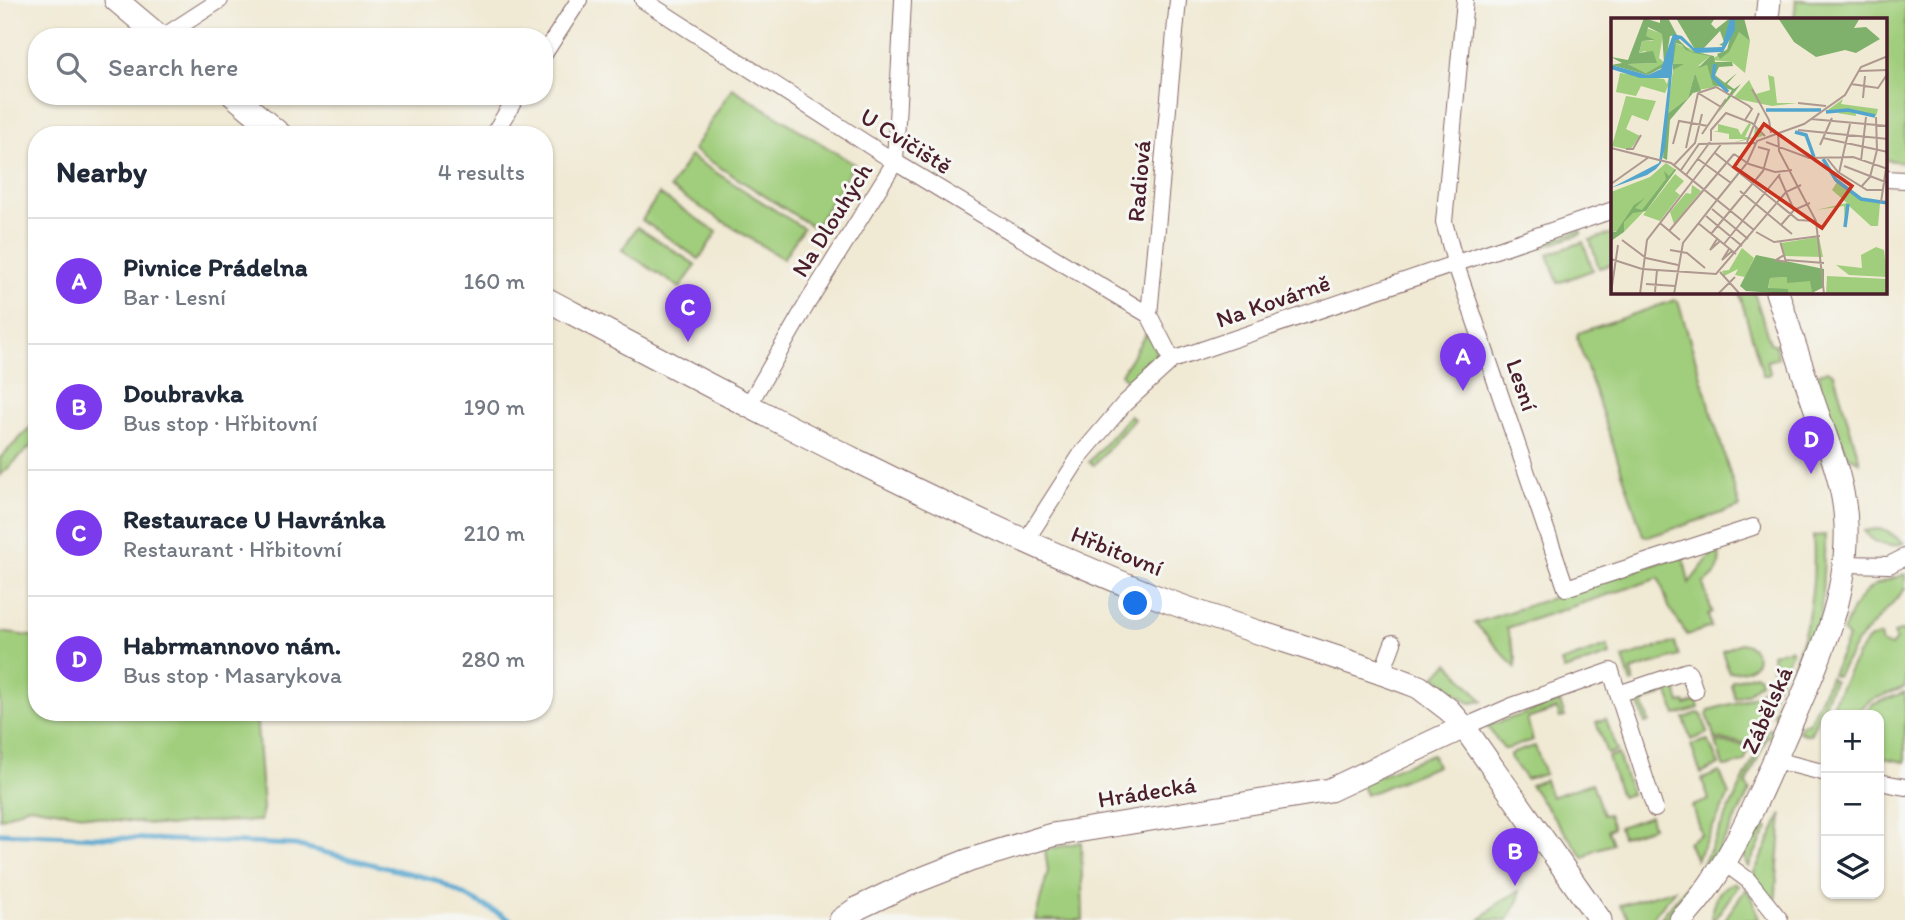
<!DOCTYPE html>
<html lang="en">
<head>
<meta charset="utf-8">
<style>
	:root { --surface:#fff; --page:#f6f6f7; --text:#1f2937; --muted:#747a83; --line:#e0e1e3; --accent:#7c3aed }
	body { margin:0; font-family:Itim,sans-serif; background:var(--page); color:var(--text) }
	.controls { position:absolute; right:21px; bottom:21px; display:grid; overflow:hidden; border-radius:14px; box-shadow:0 2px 5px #0004 }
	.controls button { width:63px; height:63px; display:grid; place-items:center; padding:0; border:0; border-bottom:2px solid var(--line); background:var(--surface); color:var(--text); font:35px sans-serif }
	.you { position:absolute; left:1136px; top:604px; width:24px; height:24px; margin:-18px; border:5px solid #fff; border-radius:50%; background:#1a73e8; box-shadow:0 0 0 10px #1a73e833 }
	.badge { display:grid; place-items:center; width:46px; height:46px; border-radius:50%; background:var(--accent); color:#fff; font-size:23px; font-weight:700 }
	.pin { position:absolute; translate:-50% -58px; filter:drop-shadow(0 2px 4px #0008) }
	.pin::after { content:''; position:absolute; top:37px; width:24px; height:21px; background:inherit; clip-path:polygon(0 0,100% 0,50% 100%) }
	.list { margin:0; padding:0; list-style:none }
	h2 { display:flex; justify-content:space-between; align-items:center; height:91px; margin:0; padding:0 28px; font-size:30px }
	h2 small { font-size:23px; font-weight:400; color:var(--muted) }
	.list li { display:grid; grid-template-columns:46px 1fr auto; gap:21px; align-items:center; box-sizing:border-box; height:126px; padding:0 28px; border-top:2px solid var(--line) }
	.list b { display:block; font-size:26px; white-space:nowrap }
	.list p { margin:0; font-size:23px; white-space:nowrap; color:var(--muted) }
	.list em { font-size:23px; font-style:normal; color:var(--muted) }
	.icon { flex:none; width:38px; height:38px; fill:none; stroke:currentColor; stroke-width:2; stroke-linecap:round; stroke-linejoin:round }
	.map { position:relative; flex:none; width:1905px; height:920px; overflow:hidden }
	.search { position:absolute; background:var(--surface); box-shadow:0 2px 5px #0004; left:28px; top:28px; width:525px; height:77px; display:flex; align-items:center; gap:18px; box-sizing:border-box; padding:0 24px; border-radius:28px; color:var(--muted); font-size:26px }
	.panel { position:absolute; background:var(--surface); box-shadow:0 2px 5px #0004; left:28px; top:126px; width:525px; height:595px; border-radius:28px }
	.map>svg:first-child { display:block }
	.green { fill:#a0ce7c; stroke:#757654; stroke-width:2 }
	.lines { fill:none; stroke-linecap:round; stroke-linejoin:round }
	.stream { stroke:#53a5ce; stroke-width:5 }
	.street-casing { stroke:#846666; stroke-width:18 }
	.secondary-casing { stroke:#846666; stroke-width:25 }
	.street { stroke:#fff; stroke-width:16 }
	.secondary { stroke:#fff; stroke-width:23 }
	.labels { text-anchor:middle; stroke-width:6; stroke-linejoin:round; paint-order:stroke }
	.street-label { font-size:24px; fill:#4a1f2b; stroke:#f6f6f2 }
	.inset-river { fill:none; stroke:#53a5ce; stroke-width:3.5 }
	.inset-road { fill:none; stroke:#ae9890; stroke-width:2 }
	.view { fill:#c8321e; fill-opacity:0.15; stroke:#c8321e; stroke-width:3.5 }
	.inset-edge { fill:none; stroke:#4a1f2b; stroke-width:3.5 }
</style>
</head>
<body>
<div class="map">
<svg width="1905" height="920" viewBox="0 0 1905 920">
	<rect width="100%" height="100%" fill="#f6f6f2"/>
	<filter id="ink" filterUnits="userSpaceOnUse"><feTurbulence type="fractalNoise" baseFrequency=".0143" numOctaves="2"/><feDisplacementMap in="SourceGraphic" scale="14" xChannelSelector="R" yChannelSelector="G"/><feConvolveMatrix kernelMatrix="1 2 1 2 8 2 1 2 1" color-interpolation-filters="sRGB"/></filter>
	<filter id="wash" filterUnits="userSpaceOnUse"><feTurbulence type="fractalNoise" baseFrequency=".00686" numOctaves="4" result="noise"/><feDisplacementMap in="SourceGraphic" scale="28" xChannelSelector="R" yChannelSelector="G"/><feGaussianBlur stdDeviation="1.57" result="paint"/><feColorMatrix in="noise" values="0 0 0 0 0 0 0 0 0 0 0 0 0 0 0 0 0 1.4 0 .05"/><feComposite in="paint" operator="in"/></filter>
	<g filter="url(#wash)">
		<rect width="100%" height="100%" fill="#f0e9d3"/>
		<path class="green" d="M1796,0h109v162l-19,-2v-141h-92z
			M732,88l122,76 -39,64 -122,-78z
			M690,156l113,72 -20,31 -113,-71z
			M659,194l58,38 -18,27 -57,-39z
			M637,227l59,38 -16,23 -58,-38z
			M1581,230v4l-69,23 -3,-4z
			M1613,233v31l-14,4 -9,-28z
			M1583,242l10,28 -35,13 -10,-29z
			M1739,292h15l16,51 6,2 2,13 -11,3 3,12 -2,2h-5z
			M1675,300l3,1 62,206 -92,30 -5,-2 -66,-197 1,-5z
			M1146,334c22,19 3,40 -12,55l-13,-15z
			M1828,370l6,4 26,88 -13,-7 -25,-58 -3,-24z
			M1130,415l4,4 -40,46 -5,-3z
			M37,421v19l-37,36v-18z
			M1876,529l10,1 18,13c-16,6 -29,2 -40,-12z
			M1825,535l-4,79 -23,68 -18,41 -7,-9c28,-62 45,-108 40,-178z
			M1719,545c1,21 3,27 -16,39l9,28 -4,2 3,13 -24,8 -18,-28 -10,-29 -152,50 9,30 -1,9 -40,-44 208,-68 6,28z
			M1905,574v15l-48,53 -19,32 -3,2 -3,-2 16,-36 -5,-6c8,-22 17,-42 41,-51 7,-2 14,-4 21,-7z
			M1901,631l4,1v55l-36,14 -15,14h-27l30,-60 12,-16 11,-3 2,8 9,2 5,-6 -2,-7z
			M0,632l37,5v75h219l7,97 -3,12 -63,1 -28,4 -60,-7 -80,-13 -29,13z
			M1675,642l4,14 -48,15 3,11 -3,1 -8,-25z
			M1740,643c13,1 24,15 10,25 -7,5 -15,3 -21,4l-7,-21z
			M1607,646l3,9 -46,15 -3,-8z
			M1790,649l2,2 -41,93 -36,-5 -8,-25 2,-4c33,-10 70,-12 63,-56z
			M1449,663l34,38 -12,2 -3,-1 -33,-26z
			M1755,674l5,3v5l-13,12 -12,4 -4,-13 1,-4z
			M1830,677l4,4 -24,54 -11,-3 3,-8 7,-1z
			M1675,687l5,16 5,-1 1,3 11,-4 2,7 -23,7 -8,-22 -25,9 6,20 -4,1 -6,-19 -10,3v-3l16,-6 -2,-6 4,-1 2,5z
			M1905,692v70l-26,-5v-42h-17l9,-10z
			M1560,702l5,15 -5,1 -3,-9 -30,10 6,21 -26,9h-3l-17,-23z
			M1698,713l4,2 6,18 -17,7 -7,-22z
			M1606,719l11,32 -10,3 -11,-32z
			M1768,729h9l-3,7 -7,1 -21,48 4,5c-23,48 -47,91 -84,130h-7l34,-42 13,-20z
			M1708,740l11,25 -18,9 -10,-29z
			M1716,742l34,4 -6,16 -18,5 -3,-1z
			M1535,746l10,28 -19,5 -16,-22v-3z
			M1432,754l5,12 -71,29 -5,-12z
			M1618,754l13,40 -10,3 -13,-40z
			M1720,772l9,23 -33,65 -8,-18 13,-8 -9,-28 17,-6 -7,-21z
			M1545,780l6,17 41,-14 11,32 5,-1 5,14 -5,2 5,14 -19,6 -10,8 -54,-73z
			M1782,814l-7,92 -22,-31z
			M1650,816l3,11 -31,10 -3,-10z
			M1763,825l5,3 -20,39c-7,-12 -2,-20 4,-32h6z
			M1081,842l2,78h-48l13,-49 -3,-21z
			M1734,883l5,2 -25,35 -3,-3c4,-15 6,-30 23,-34z
			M1675,889l-24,31h-21l-10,-15z
			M1746,889l7,11 6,20h-35z
			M1519,891v9l-11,20h-28l17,-16z"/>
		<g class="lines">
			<path class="stream" d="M0,833l295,12 141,35 75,40"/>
		</g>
	</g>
	<g filter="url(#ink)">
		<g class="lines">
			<defs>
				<path id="street" d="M643,0l252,162 254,153
					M1465,0l-21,222 11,40 111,326 187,-61
					M163,37l57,-37
					M544,54l35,-54
					M493,135l24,-39
					M1886,179l19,1
					M1172,360l-23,-45 29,-315
					M748,406l60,-104 87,-140 8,-162
					M1025,542l55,-86 44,-52 48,-44 441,-150
					M1845,564l44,1 16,-8
					M1382,673l11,-30
					M1618,694l37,115
					M1464,727l48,-21 99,-35 7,23 69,-23 2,2 6,18
					M1775,760l51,13
					M1879,782l26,5
					M1725,863l23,17 32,40"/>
				<path id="secondary" d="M116,0l44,37
					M1767,19l2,-19
					M234,96l47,39
					M544,298c198,105 397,212 605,296 88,35 182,58 270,93l30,23 15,17 136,193
					M841,920l17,-12 46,-22 66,-26 82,-25 278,-45 134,-63
					M1681,920c48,-50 74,-116 102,-179 30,-68 66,-139 63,-216 -1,-37 -15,-73 -27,-107 -15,-42 -28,-84 -42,-126"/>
			</defs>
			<use href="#street" class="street-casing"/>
			<use href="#secondary" class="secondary-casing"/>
			<use href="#street" class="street"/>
			<use href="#secondary" class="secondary"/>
		</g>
	</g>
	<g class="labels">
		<g class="street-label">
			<text transform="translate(906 141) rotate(32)" y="8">U Cvičiště</text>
			<text transform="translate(1139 181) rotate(-85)" y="8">Radiová</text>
			<text transform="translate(832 220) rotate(-58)" y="8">Na Dlouhých</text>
			<text transform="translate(1273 301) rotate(-19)" y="8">Na Kovárně</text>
			<text transform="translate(1522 385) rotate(71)" y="8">Lesní</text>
			<text transform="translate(1117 551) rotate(22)" y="8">Hřbitovní</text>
			<text transform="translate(1767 710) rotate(-66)" y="8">Zábělská</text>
			<text transform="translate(1147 792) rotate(-9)" y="8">Hrádecká</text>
		</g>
	</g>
	<g transform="translate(1611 18)">
		<rect width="276" height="276" fill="#f0e9d3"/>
		<path d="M35,10l17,6 -4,24 6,5 -19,10 -18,-9 29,-1 -12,-12 -6,2 3,-12h12l-9,-4zM128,13l11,10 -5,32 -13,-11 -21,-2 19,-13zM64,25l35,13 -12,10 9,-1 9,22 -18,3 -3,-17 -7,25 -21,16 6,-44 4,-3 -5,-4zM9,55l44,6 3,5 2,-9v9l-4,9 -24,-7 -5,10 -20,-4zM157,57l6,2 3,26h20l-25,3 -39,-8 16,-18 7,14 14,-4zM15,78l30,5 -8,20 -16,-6 -6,14 14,7 -10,14 -18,-4zM232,81l-2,5 37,5 -2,7 -21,-6 1,6 -19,-3 13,-4 -25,3zM138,105l2,1 -6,13 9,1 1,-12 8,10 -31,7 13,-4h-16v-5l-16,-3h5v-7l20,5 3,6zM55,145l10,7 -27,36 -25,26 -13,-1v-39l39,-15zM64,156l9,7 -9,10 5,4 -20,26 -17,-6zM226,164l25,18 18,3 -2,23h-7l-23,-21 -3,22 -1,-21 -28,4 31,-7 -15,-13zM81,167l9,6 -27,33 -4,-12 16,-19 5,1zM208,219l4,20 -38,-1 -4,-13zM265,229l8,3 3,27 -38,-2 -13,-10 26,3 -1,-13zM131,230l12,10 -9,19 -10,-2 3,-6 -14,7 -2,-5 7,-1zM216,258l60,3v15h-61zM176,259l24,4 1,12 -24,1v-5h-20l2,-11z" fill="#a0ce7c"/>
		<path d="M33,0l16,5v-5h8l9,17 -7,1 -5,30 -17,9 -37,-10 11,-2 -11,-6 17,3zM37,9l14,7 2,29 -18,10 -18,-9 29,-1 -4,-12 -14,2 3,-12 13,-1 -9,-4zM65,0h39l-4,6 5,5 14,-11 -6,28 -5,-1 5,-3 -4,-11 -17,18 -9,-1zM124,0h9l6,23 -11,-9 -10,20 -9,7 -3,-5 10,-4zM167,0h82l-6,10 12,-1 14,12 -24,14 -11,-3 -29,7 -22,-15zM67,21l12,12 24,5 1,6h17l1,4 -14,1 -4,8 10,8 12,-10 -10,11 7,5 7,-5 -23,29 14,-23 -19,-5 -6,-20 -9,3 12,-12 -16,-3 -8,-3 -4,-5 -6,-2 -3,21h11l-11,6v-18l2,-11zM84,55l6,18 -8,2 -23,27 -3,40 -4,-2 4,-44 21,-16zM64,151l1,1 -30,41 -13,2 -9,9v10l-13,9v-10l5,1 18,-27 11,-7 -10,10 7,2 24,-31 -2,-8 5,5zM145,237l68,14v18l-12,6 -2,-12 -23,2v-6l-17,1 -2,10 20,1v5l-42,-3 -6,-5z" fill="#80b16c" fill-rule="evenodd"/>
		<path d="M119,0h5v12l-12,22 -27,1 -16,-14 -5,2 -10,107 -4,15 -5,6 -9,6 -36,13 48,-25 10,-85h-29l-29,-9v-4l37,10 13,-6 12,-35 9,2 12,12 28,-1z" fill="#53a5ce"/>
		<path class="inset-river" d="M104,46l-2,13 15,15M155,92h55M215,94l22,-2 27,6M184,114l11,3 8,22M212,141l13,21 25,19 27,4M234,209l3,-23"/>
		<path class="inset-road" d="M248,53l29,-1M240,66l27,4 10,-15M141,71l17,31 2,13M87,75l18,-6 33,19 3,3 -7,11M87,75l23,14M252,80l2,-22M187,85l28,3M200,101l77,7M187,112l90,9M167,114l1,19 37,70 8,73M91,116l24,-35M212,120l65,14M100,123v-11l15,-17 26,10 13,13M136,124l12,-29M155,124l43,16 44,-1 35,12M62,126l6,-23 29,5M209,127l12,-27M0,130l60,15 46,37 30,-37 10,-22 47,-17 41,-29 16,-28 27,-11M75,130l12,-55M15,131h7l8,-14M104,135l83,67 18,1M123,136l15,10 26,8 17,-2M215,139l12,15 29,18h16M87,141l33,24M250,143l5,-44M63,147l21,-22 7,-29M233,148l44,17M70,152l18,-26 56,-1M228,155l11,-49M75,157l24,-33M168,158l15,34M0,166l38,-27M250,169l9,-10 7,-27 -1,-33M129,173l52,43M270,184l5,-33M101,191l36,30M95,198l36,30M49,205l20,17M87,205l38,31M170,207l13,-15 16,-7M58,213l65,-77M145,214l18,10 46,-6M100,216l52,-63 6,-21 -11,-3M106,221l-7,11 10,-9M11,222l24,18 32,7M169,223l6,21 -10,-2 8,-5M113,226l56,-70M118,231l-7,11 10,-9M59,232l17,3 18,15M0,241l31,10 74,5 70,-82 15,-7M175,242l38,3M109,254l19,21M35,266l29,2M44,274l2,-22M0,275l7,-48M29,276l7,-54 75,-97M63,276l9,-51 34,-43 37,30M107,276l17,-17"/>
		<path class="view" d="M153,106l88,62 -30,42 -88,-61z"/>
		<rect width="276" height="276" class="inset-edge"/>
	</g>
</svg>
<div class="controls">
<button>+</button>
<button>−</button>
<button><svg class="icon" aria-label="layers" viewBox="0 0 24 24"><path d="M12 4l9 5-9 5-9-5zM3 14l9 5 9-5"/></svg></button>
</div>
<div class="you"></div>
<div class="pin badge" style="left:1463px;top:391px">A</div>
<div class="pin badge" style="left:1515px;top:886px">B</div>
<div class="pin badge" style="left:688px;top:342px">C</div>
<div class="pin badge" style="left:1811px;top:474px">D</div>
<div class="search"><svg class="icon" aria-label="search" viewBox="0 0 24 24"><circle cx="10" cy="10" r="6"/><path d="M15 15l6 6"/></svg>Search here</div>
<section class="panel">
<h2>Nearby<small>4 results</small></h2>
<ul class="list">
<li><span class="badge">A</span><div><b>Pivnice Prádelna</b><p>Bar · Lesní</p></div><em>160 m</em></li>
<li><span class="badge">B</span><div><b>Doubravka</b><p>Bus stop · Hřbitovní</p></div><em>190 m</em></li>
<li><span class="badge">C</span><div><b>Restaurace U Havránka</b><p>Restaurant · Hřbitovní</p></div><em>210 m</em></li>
<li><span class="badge">D</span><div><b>Habrmannovo nám.</b><p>Bus stop · Masarykova</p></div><em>280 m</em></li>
</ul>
</section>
</div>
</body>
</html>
